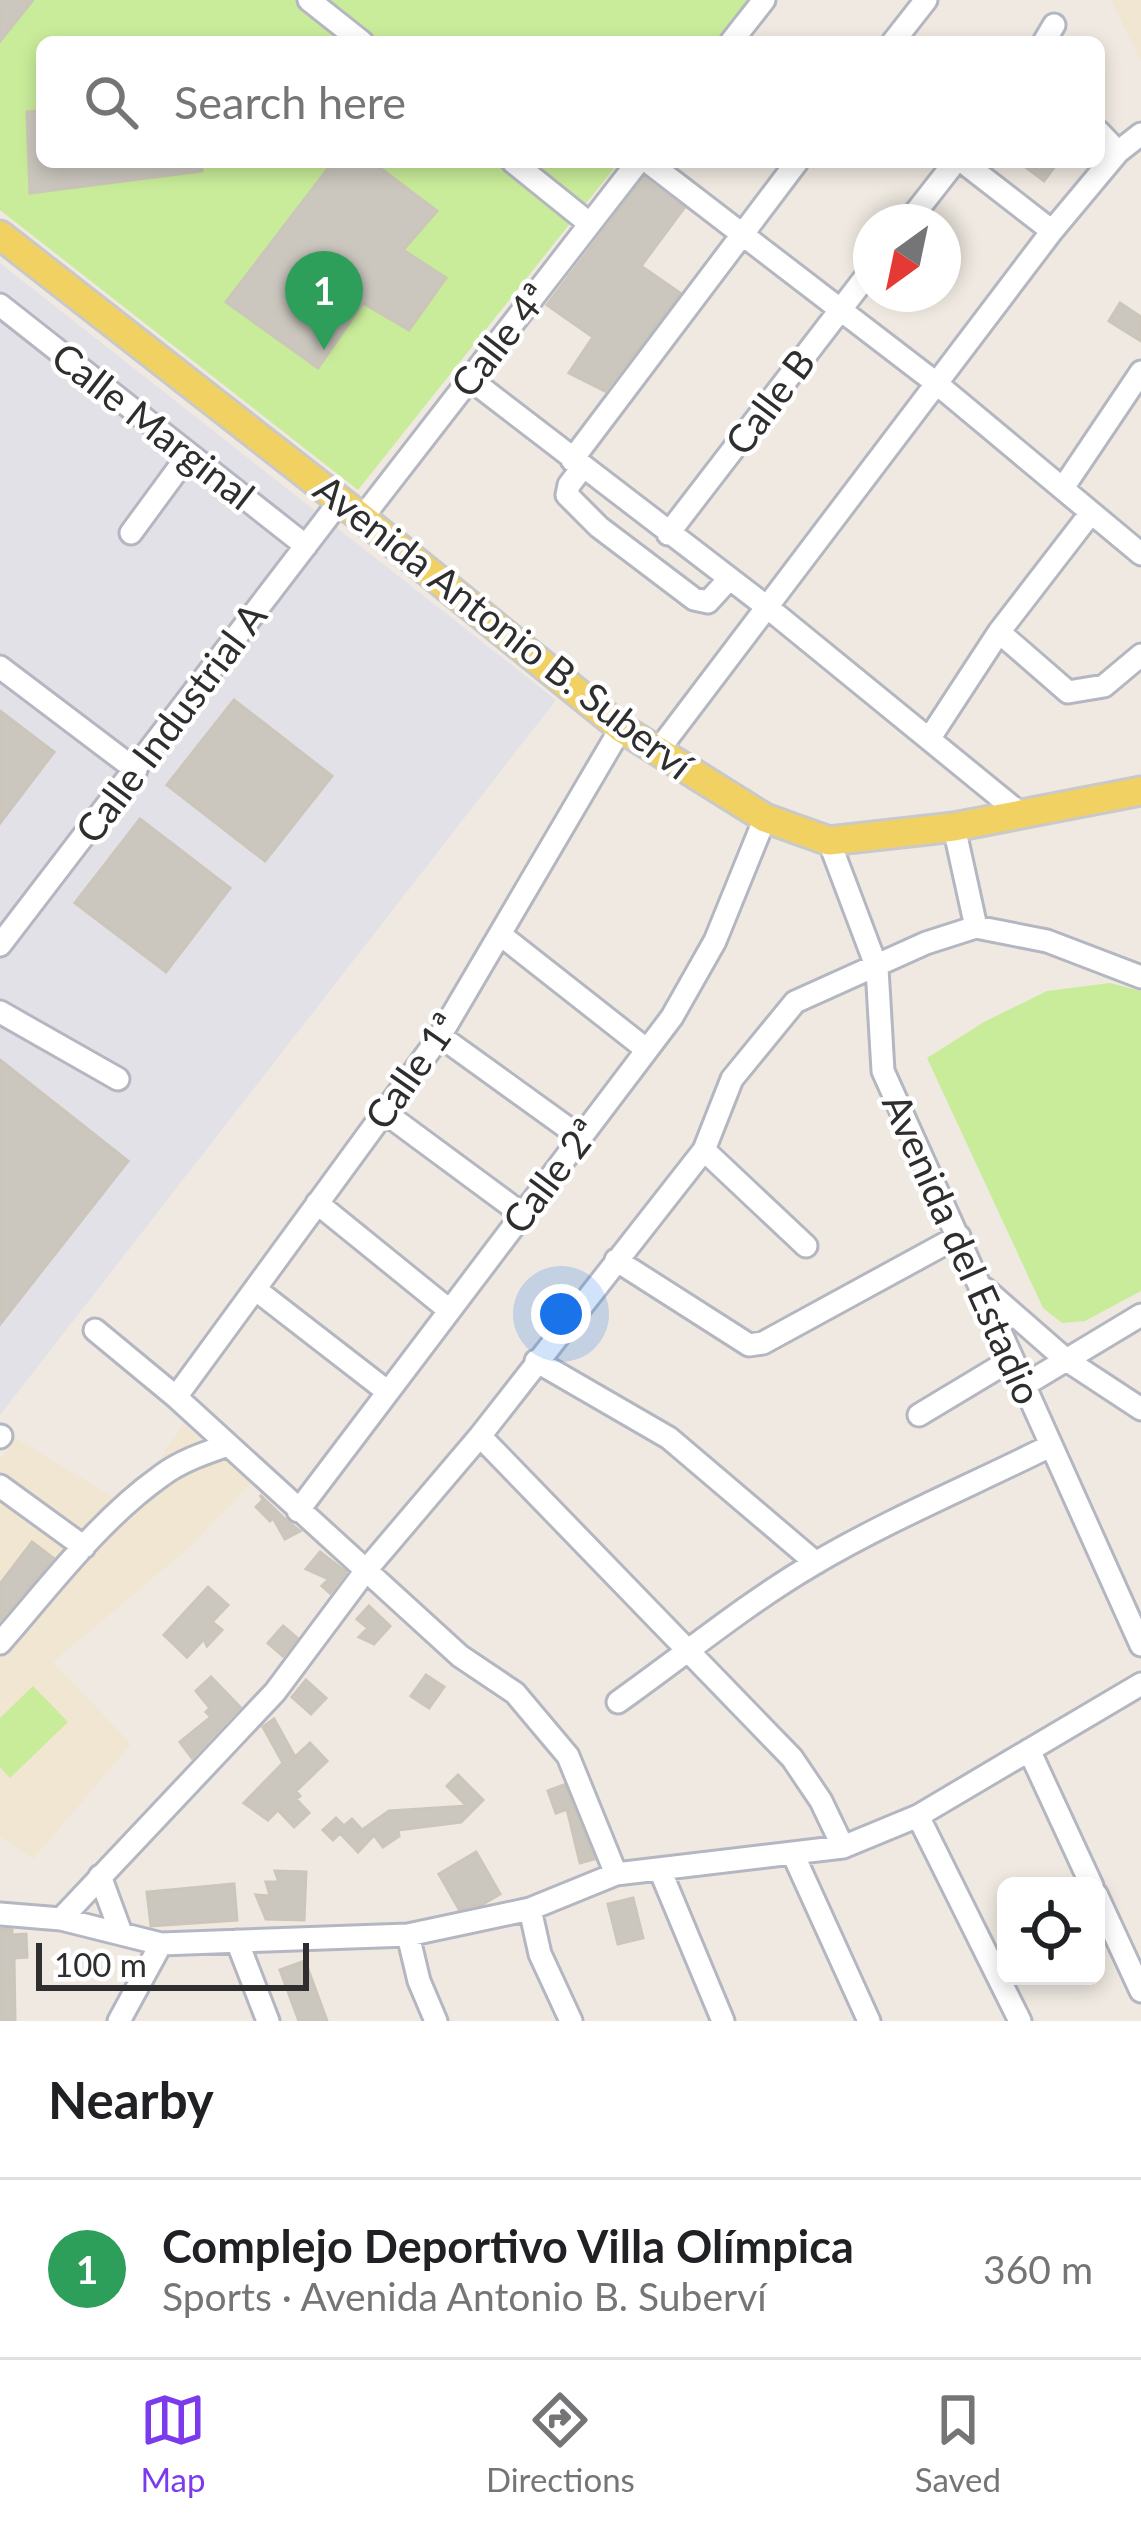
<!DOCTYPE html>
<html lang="en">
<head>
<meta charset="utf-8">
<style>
	:root { --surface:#fff; --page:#f6f6f6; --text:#202124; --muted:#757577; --line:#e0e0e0; --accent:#7c3aed }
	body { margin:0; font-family:Lato,sans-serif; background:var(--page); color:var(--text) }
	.controls { position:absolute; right:36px; bottom:36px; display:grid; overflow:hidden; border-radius:18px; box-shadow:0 6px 18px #0003 }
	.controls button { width:108px; height:108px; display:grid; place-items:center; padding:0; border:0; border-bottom:3px solid var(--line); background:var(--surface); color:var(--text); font:60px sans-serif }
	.compass { position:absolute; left:853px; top:204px; width:108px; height:108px; border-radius:50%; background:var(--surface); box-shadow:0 6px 18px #0003; rotate:213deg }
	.scale { position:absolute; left:36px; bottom:30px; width:273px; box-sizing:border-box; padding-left:12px; border:6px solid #2e2e2e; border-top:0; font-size:33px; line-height:42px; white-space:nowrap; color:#2e2e2e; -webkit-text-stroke:9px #fff; paint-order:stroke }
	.you { position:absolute; left:561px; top:1314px; width:42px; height:42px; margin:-30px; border:9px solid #fff; border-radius:50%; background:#1a73e8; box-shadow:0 0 0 18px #1a73e833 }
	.badge { display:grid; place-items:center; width:78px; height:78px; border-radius:50%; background:var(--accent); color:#fff; font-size:39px; font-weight:700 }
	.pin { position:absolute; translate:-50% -99px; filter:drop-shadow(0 3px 6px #0008) }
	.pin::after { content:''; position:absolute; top:63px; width:42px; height:36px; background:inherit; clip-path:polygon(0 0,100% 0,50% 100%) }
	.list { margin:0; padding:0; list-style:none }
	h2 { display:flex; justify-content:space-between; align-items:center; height:156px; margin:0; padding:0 48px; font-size:51px }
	h2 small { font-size:39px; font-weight:400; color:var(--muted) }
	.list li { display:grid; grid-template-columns:78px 1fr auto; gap:36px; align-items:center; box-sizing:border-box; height:180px; padding:0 48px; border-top:3px solid var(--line) }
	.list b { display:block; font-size:45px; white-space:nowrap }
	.list p { margin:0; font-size:39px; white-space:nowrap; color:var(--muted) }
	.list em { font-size:39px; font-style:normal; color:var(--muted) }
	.icon { flex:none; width:66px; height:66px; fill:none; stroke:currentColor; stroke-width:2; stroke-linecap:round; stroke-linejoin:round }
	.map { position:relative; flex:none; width:1141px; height:2021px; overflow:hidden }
	.search { position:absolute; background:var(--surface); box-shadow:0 6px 18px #0003; left:36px; right:36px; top:36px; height:132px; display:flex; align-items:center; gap:30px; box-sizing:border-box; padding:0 42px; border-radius:18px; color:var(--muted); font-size:45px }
	.sheet { height:336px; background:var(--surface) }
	nav { display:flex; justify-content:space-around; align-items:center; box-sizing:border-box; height:168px; border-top:3px solid var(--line); background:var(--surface); font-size:33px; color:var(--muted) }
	nav a { display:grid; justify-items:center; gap:6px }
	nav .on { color:var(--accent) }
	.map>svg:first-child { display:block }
	.industrial { fill:#e3e1e8 }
	.education { fill:#f0e6d1 }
	.pitch { fill:#c9ec9a }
	.building { fill:#cbc7bf; stroke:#cbc5ba; stroke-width:3 }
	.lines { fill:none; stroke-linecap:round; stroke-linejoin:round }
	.minor-casing { stroke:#b4b7c1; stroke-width:27 }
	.major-casing { stroke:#c9c9c9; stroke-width:33 }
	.minor { stroke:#fff; stroke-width:21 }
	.major { stroke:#f2d163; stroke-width:27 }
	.labels { text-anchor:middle; stroke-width:9; stroke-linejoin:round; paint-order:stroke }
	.street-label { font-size:39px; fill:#2e2e2e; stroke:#fff }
</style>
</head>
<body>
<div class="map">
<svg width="1141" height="2021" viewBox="0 0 1141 2021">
	<rect width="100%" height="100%" fill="#efe9e1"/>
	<path class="industrial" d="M0,263l556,437 -556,715z"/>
	<path class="education" d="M1111,0h30v61z
		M183,1424l69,58 -61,64 -138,116 78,82 -98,115 -33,-23v-377l16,-21 112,69z"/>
	<path class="pitch" d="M0,0h748l-33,42h-673v120h577l-261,328 -358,-280z
		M1110,983l31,8v300l-56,30 -23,2 -19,-15 -116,-250 57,-36 63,-31z
		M33,1686l35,36 -58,56 -10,-11v-49z"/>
	<path class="building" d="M0,0h33l-33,41z
		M42,111v51h159l1,9 -172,22 -3,-81z
		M333,162h39l65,49 -34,39 43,28 -37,52 -46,-27 -45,65 -92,-66z
		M1019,162h39l-14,19z
		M644,178l40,30 -43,58 39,27 -75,98 -36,-18 24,-36 -46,-32z
		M1120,303l21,14v24l-32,-20z
		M234,700l98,76 -67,85 -98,-76z
		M0,711l54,41 -54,71z
		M140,819l90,69 -64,84 -91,-69z
		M0,1060l128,101 -128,163z
		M260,1495l28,27 12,9 -15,8 -12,-21 -3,3 -14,-14 7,-7z
		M32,1542l21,16 -53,62v-36z
		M320,1552l26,20 -16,21 -8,-7 7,-7 -23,-10z
		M208,1587l20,18 -16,17 10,8 -15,16 -3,-7 -17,18 -23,-22z
		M369,1606l21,20 -16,18 -15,-7 9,-9 -11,-9z
		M283,1626l14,12 -14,18 -15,-13z
		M426,1675l18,12 -15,21 -18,-12z
		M211,1677l29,30 -48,51 -12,-16 31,-25 -5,-5 4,-4 -14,-17z
		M306,1680l20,18 -15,16 -19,-17z
		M274,1719l21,38 15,-14 17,18 -31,30 4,5 -4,3 13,14 -15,14 -16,-17 -10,10 -24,-17 39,-40 -20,-36z
		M458,1775l25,25 -22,22 -63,8 1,6 -16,11 -9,-12 -16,17 -18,-19 -7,7 -10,-10 13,-12 8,8 8,-7 10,11 27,-19 78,-5 -20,-20z
		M564,1785l30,74 -14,4 -13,-54 -11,4 -8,-22z
		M476,1852l24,42 -17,10 -24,5 -20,-35z
		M275,1871l31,1 -2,48 -38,-1 -10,-24 14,1 -4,-14h13z
		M234,1884l3,36 -86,6 -4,-34z
		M633,1898l10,40 -25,6 -10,-40z
		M0,1929l12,1v5l14,-1 1,23 -13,1 1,63h-15z
		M305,1961l22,60h-28l-19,-51z"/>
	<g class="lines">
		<defs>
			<path id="minor" d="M309,0l53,42
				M731,42l33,-42
				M893,42l33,-42
				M1044,42l10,-17
				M1099,132l19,20
				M513,162l77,62
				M648,162l288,221 205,171
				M963,162l89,69
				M908,222l47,-60
				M0,305l306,241
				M470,379l297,228 255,208
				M572,460l225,-298
				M582,468l-13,17 -2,10 32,32 95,72 14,3 21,-23
				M1063,488l78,-116
				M362,518l276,-356
				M131,533l58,-79
				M668,534l203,-264
				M999,632l69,60 36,-6 37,-31
				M0,667l136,103
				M929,739l70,-107 91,-118
				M657,752l395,-521 66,-79 23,-18
				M954,827l22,100
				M829,841l48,127 6,103 258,574
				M501,935l146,115
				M0,945l340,-444
				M0,1012l118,67
				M440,1036l140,101
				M384,1112l138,102
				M704,1150l102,96
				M317,1203l132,107
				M616,1260l133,85 14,-2 196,-107
				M255,1289l133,103
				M985,1289l80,70 76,50
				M95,1330l81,67 284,259 55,37 53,63 48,118
				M536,1361l133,77 147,125
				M1023,1386l118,-71
				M176,1397l264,-361 181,-308
				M919,1415l93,-56
				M480,1436l312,322 29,43 22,46
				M0,1437l1,-1
				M0,1486l84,61
				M298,1511l374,-494 43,-76 50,-123
				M0,1643c50,-57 99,-123 161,-167 20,-15 44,-23 67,-31
				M618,1702c65,-46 126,-97 194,-137 76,-45 160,-80 238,-119
				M1029,1750l63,136
				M918,1816l102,205
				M793,1854l76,167
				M660,1870l63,151
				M100,1876l21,57
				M1096,1894l45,97
				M530,1909l10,45 31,67
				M0,1914l61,5 100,25 247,-9 122,-26 86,-35 227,-27 75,-31 223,-132
				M61,1919l214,-227 92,-123 113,-133 224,-286 28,-71 63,-77 131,-59 50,-16 71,14 94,36
				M408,1935l11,46 17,40
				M237,1941l31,80
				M119,2021l42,-77"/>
			<path id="major" d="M0,235l362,283 259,210 144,90 64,23 125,-14 187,-36"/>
		</defs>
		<use href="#minor" class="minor-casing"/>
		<use href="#major" class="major-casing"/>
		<use href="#minor" class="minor"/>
		<use href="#major" class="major"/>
	</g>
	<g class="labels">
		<g class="street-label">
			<text transform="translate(500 340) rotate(-52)" y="14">Calle 4ª</text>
			<text transform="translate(770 402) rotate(-53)" y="14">Calle B</text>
			<text transform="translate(153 426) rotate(38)" y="14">Calle Marginal</text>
			<text transform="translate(503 627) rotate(38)" y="14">Avenida Antonio B. Suberví</text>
			<text transform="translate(171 723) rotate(-53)" y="14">Calle Industrial A</text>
			<text transform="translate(412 1071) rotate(-55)" y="14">Calle 1ª</text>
			<text transform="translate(551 1176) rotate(-53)" y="14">Calle 2ª</text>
			<text transform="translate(962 1249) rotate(66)" y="14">Avenida del Estadio</text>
		</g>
	</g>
</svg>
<div class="controls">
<button><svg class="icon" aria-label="locate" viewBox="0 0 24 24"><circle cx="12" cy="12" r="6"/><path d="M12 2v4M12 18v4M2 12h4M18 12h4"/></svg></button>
</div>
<svg class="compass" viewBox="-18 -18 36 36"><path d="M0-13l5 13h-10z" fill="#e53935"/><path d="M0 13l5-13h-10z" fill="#757577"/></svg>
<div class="scale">100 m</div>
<div class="you"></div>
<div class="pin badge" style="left:324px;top:350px;background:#2e9e5b">1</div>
<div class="search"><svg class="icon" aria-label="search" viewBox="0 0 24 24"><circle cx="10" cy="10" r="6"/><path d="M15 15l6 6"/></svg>Search here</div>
</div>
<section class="sheet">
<h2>Nearby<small></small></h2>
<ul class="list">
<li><span class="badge" style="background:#2e9e5b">1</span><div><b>Complejo Deportivo Villa Olímpica</b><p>Sports · Avenida Antonio B. Suberví</p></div><em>360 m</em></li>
</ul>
</section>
<nav>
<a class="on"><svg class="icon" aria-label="map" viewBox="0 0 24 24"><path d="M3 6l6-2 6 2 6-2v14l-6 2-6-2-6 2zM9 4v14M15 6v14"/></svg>Map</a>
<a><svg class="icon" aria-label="directions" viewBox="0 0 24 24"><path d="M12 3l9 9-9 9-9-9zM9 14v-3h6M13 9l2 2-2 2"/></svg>Directions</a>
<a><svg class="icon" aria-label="saved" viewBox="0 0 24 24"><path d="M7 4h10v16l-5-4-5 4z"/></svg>Saved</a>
</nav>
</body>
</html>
